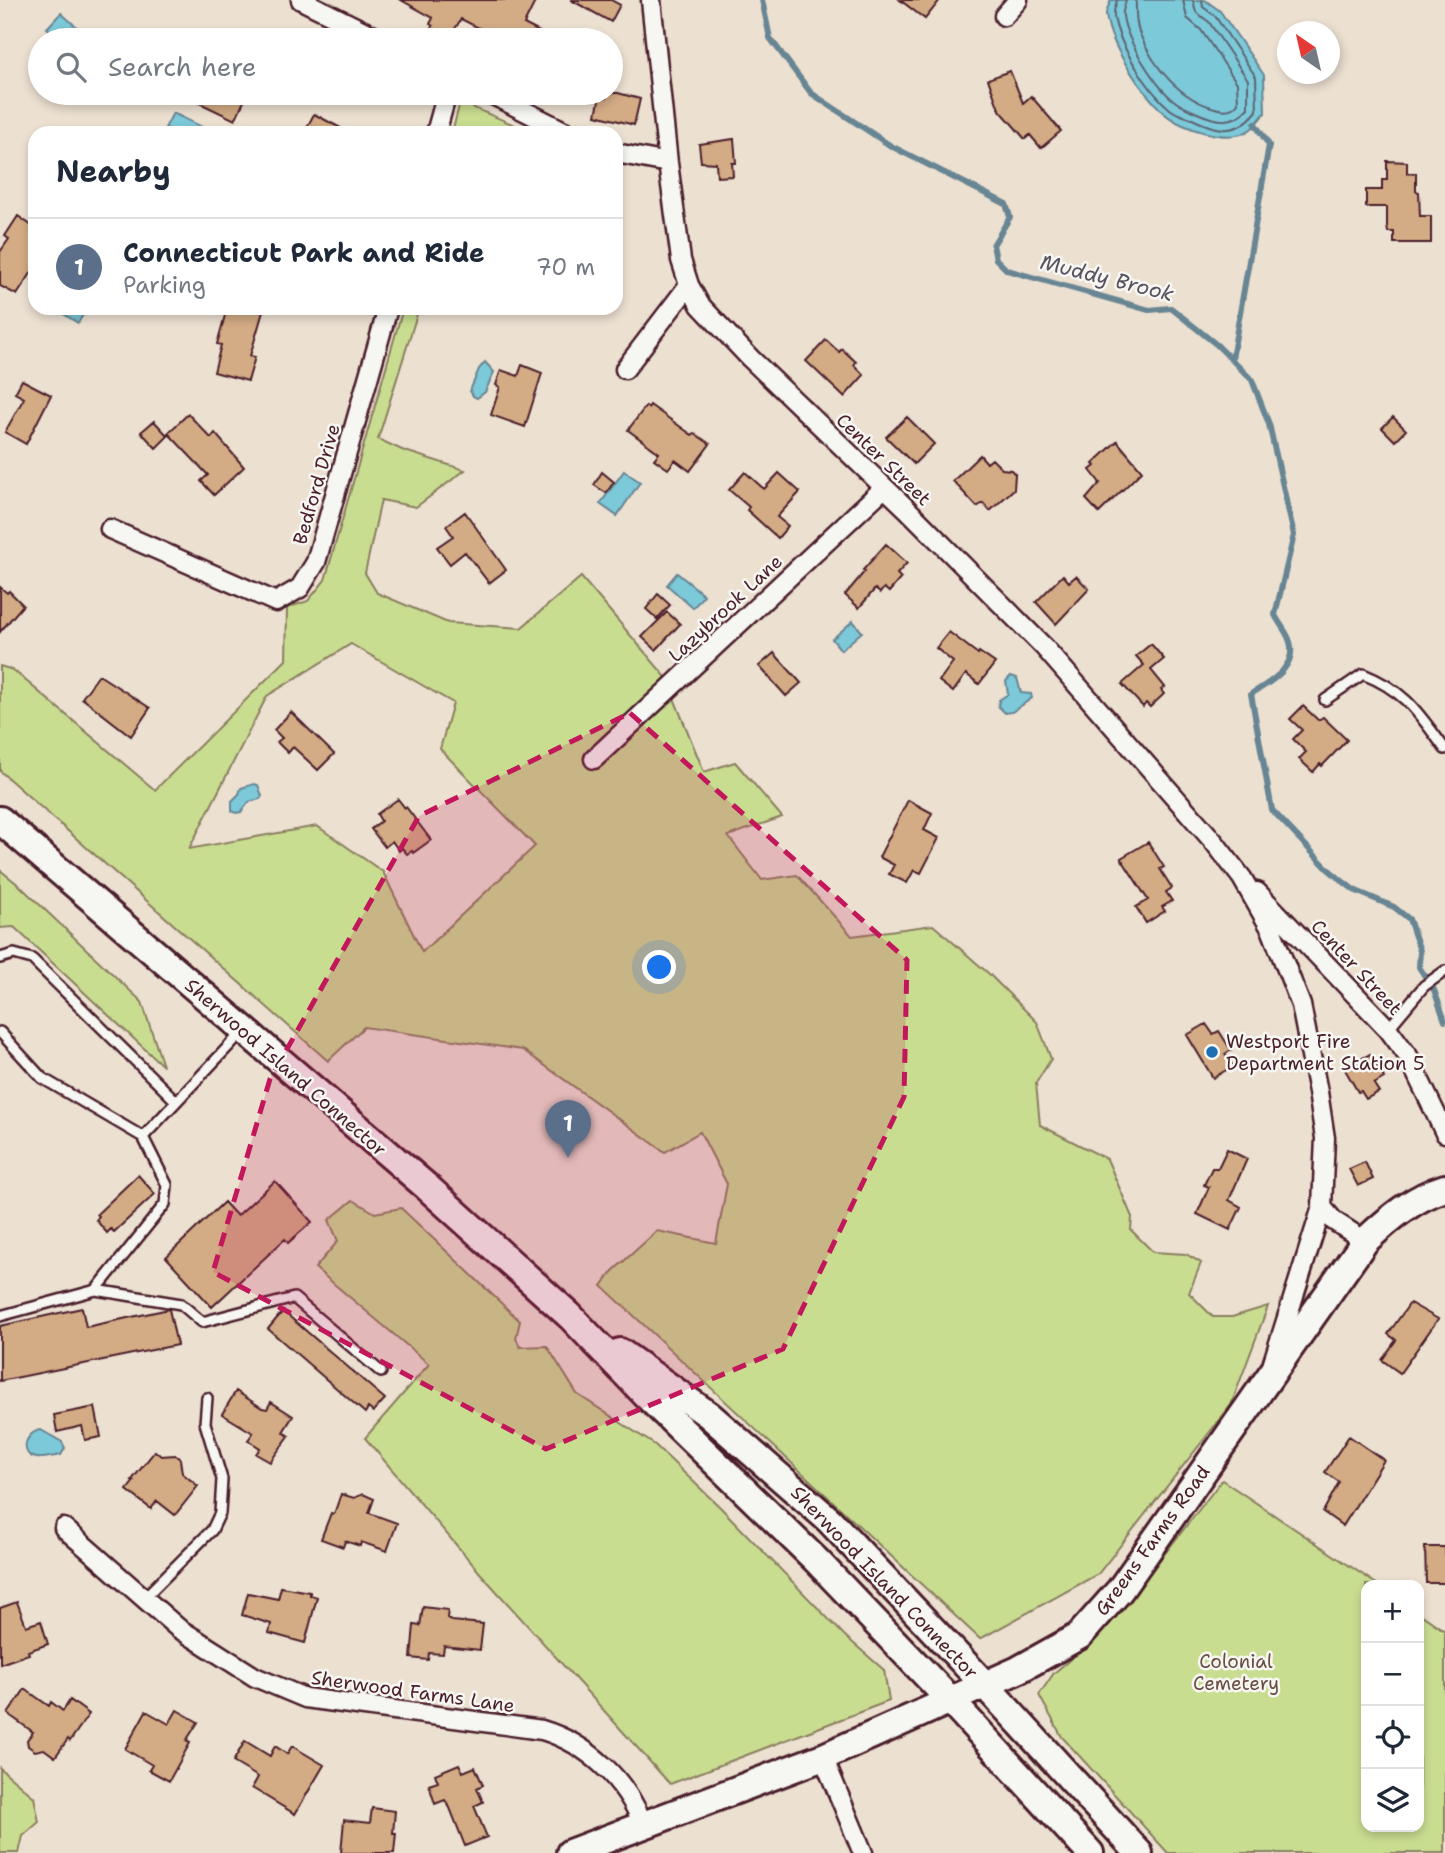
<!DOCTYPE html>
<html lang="en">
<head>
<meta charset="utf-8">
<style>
	:root { --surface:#fff; --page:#f2f2f3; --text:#1f2937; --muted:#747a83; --line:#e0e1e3; --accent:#0b8043 }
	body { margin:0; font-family:"Shantell Sans",sans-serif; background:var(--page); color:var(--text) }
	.controls { position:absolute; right:21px; bottom:21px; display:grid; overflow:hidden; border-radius:14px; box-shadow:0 4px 10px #0003 }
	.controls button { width:63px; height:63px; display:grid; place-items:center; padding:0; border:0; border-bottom:2px solid var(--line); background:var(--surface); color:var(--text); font:35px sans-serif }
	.compass { position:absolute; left:1277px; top:21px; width:63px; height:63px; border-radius:50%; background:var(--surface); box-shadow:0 4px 10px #0003; rotate:326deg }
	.you { position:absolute; left:660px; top:968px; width:24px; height:24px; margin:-18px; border:5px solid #fff; border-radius:50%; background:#1a73e8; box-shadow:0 0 0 10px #1a73e833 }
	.badge { display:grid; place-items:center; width:46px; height:46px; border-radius:50%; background:var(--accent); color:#fff; font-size:23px; font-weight:700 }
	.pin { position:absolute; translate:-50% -58px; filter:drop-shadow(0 2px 4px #0008) }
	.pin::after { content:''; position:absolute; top:37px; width:24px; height:21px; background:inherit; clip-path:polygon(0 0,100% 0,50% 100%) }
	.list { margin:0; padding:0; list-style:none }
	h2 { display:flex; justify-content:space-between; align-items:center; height:91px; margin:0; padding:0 28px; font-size:30px }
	h2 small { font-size:23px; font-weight:400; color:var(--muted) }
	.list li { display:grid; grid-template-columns:46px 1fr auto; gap:21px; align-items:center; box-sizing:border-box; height:98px; padding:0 28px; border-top:2px solid var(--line) }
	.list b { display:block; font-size:26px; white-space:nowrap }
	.list p { margin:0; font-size:23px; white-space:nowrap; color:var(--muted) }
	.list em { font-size:23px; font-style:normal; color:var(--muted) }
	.icon { flex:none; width:38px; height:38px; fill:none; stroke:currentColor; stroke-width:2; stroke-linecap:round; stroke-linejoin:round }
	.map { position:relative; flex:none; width:1445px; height:1853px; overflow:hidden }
	.search { position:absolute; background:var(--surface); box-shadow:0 4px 10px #0003; left:28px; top:28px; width:595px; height:77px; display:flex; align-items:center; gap:18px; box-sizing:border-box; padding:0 24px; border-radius:38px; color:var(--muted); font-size:26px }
	.panel { position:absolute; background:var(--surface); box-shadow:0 4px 10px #0003; left:28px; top:126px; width:595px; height:189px; border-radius:21px }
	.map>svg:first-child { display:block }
	.green { fill:#c9dd91; stroke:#8a7e5e; stroke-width:2; fill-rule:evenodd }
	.water { fill:#7bc9d9; stroke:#678593; stroke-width:2 }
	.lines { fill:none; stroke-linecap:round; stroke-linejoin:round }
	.shore { stroke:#5e6371; stroke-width:2 }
	.stream { stroke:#678593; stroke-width:6 }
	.building { fill:#d3ab84; stroke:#4a1f2b; stroke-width:2 }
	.lane-casing { stroke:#4a1f2b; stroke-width:14 }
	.street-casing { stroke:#4a1f2b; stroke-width:23 }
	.secondary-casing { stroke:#4a1f2b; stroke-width:32 }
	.lane { stroke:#f6f6f2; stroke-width:9 }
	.street { stroke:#f6f6f2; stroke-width:18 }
	.secondary { stroke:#f6f6f2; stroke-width:26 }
	.marked { fill:#c2185b; fill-opacity:0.2; stroke:#c2185b; stroke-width:5; stroke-dasharray:14 9; stroke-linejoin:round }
	.poi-dot { fill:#1f6fb2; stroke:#f6f6f2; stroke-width:2.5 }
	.labels { text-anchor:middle; stroke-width:5; stroke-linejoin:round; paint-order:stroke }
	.street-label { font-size:19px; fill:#4a1f2b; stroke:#f6f6f2 }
	.poi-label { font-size:19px; fill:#4a1f2b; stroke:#f6f6f2; text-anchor:start }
	.park-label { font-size:19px; fill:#6a4e44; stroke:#f6f6f2 }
	.water-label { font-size:21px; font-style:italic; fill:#59525f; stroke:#f6f6f2 }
</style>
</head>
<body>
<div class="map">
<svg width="1445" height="1853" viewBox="0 0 1445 1853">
	<rect width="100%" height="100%" fill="#ece0d1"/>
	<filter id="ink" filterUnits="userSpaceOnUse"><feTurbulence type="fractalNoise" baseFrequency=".0143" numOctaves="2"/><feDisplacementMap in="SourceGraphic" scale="14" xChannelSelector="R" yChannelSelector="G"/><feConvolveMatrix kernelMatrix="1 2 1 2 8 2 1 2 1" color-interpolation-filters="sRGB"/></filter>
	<g filter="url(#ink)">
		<path class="green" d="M460,102l71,30 1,1h-80z
			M403,308h16l-41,131 24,11 63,20 -49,37 -35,-7 -16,73 12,20 71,30 73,5 60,-51 84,99 39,96 31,-10 47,55 -54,19 34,44 35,-5 55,61 81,-11 55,48 49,49 14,37 -15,24 4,42 67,34 25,58 -1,13 22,22 33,2 15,9 -12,30 24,24h19l36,-11 -37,99 -133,169 -118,65 -378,-353 11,-15 44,-40 59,12 11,-59 -27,-52 -35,20 -142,-102 -159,-23 -36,34 -328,-290v-105l13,4 142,120 131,-130 1,-52 21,-7 17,-21zM351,644l102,59 -13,46 95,97 -113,106 -39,-80 -66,-46 -128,23 78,-153z
			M0,870l20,16 122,116 21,64 -149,-139 -14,1z
			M353,1200l22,13 26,-5 119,113 -4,17 4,9 27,-1 30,48 78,51 66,63 124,128 39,34 5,31 -219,83 -189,-210 -116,-136 64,-74 -114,-96 23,-27 -9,-21z
			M1222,1480l156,105h-12v242h53v-214l26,18v222h-277l-106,-116 -23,-42 15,-22 45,-38 57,-70z
			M0,1768l34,29 5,25 -16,14 -4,17h-19z"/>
		<path class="water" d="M1111,0h94l15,11 44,64 1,38c-5,5 -9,12 -14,16 -20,16 -70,0 -87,-16 -23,-22 -53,-65 -58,-98 0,-5 3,-10 5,-15z
			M61,13l28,25 -2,2h-26l-14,-12z
			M173,113l33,16 -2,4h-29l-10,-5z
			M65,308h22l-9,15 -16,-10z
			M485,362l9,10 -9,20 -8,6 -4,-2 -3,-5 9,-22z
			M624,471l16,11 -23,34 -17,-12z
			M677,573l27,22 -11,13 -26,-23z
			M853,621l9,11 -21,18 -9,-11z
			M1011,676l6,2 4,15 10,1 1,4 -20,14 -7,1 -7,-7 1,-6 9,-6 -2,-13z
			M254,784l4,1 4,11 -2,3 -11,3 -8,10 -5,1 -4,-2v-10l7,-7 2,-6z
			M41,1430l21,12 3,6 -4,7c-7,1 -18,4 -24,3 -18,-2 -13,-26 4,-28z"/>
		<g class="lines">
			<path class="shore" d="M1117,0c-1,5 -4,11 -3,16 4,28 34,75 56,93 5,4 13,7 20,9 27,13 46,19 67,-7l-1,-34 -41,-61 -12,-9 -1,-7
				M1126,0c-1,5 -4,11 -3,16 3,24 33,72 53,86 5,4 13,7 19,10 20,9 38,14 53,-4v-28l-39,-58 -13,-10 -3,-12
				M1136,0c0,12 -1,20 3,32 14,35 42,69 80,77 8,2 14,1 19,-6l-1,-20 -36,-53 -14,-12 -4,-18"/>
			<path class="stream" d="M762,0l8,38 41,55 80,53 115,58 4,13 -17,28 3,14 11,11 142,40 22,-2 46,37 35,35 17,44 25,111 -19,80c4,8 11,16 14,24 11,27 -20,44 -38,55l21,116 56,59 12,10 14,11 40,17 15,12 11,32 -1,16 15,23 11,31
				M1232,359l37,-214 -14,-21"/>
		</g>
		<path class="building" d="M401,0h135l-12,24 31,16h-65l3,-5 -32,-16 -13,21 -17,-10 2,-4 -3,-2 3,-6z
			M571,0h40l9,5 -9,17z
			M900,0h40l-15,19z
			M1010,71l13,32 8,-7 30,35 -20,17 -11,-13 -5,4 -26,-30 -11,-30z
			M179,93h69l-13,27z
			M607,93h11l22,6 -6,26 -38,-10 4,-19 6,2z
			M314,114l36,19h-46z
			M734,139l2,24h-4l1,13 -16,1 -1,-14 -15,-1 -2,-18z
			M1387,161l20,1v11h9v18l3,1 1,24h11v27h-37v-11h-6l-1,-6v-19h-21v-17h16v-10h5z
			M18,216l17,12v39l-18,28 -17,-9v-34l9,-13 -4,-3z
			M227,308h37l-14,48 5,1 -7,24 -34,-9 7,-27 -4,-1z
			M826,340l13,12 3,-3 14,13 -2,3 10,10 -20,22 -38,-36z
			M522,365l20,8 -17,54 -34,-12 9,-28 -4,-2 5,-15 17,6z
			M22,380l29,15 -25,49 -21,-12 19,-34 -9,-5z
			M650,405l42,30 2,-2 16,11 -20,27 -15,-11 -7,9 -14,-10 5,-6 -31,-23 18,-24 2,2z
			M188,414l23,24 4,-5 29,34 -30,28 -13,-14 7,-6 -40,-42z
			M907,417l27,27 -20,20 -28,-27z
			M1393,417l13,13 -11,11 -13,-13z
			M154,421l14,15 -12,12 -15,-16z
			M1117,441l25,30 -43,42 -13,-14 14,-16 -10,-13 5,-4 -2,-2z
			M980,455l7,8 5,-4 10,10 9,1 4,4 -1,15 -24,22 -7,-8 -6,4 -24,-26z
			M602,472l12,10 -8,11 -12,-8z
			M745,472l19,17 15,-16 21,19 -23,25 11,9 -10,12 -31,-28 2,-3 -20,-17z
			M465,512l41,58 -17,13 -24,-31 -15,12 -13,-17 16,-11 -7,-10z
			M886,544l21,19 -10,11 4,4 -12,14 -5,-4 -4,5 -5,-4 -16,19 -14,-13 20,-24 -2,-1z
			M1063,575l6,7 7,-6 13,13 -33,35 -20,-22z
			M0,587l7,6 2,-2 14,14 -23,27z
			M658,594l12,11 -13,14 -11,-10z
			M667,612l13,12 -24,26 -14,-13z
			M949,632l29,22 1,-2 16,11 -16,21 -13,-10 -13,18 -14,-11 14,-19 -17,-14z
			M1151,644l13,15 -13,11 14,17 -4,3 3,4 -14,13 -4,-4 -3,4 -21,-23 22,-19 -8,-9z
			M774,653l27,30 -15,13 -27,-30z
			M99,675l51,33 -19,28 -49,-38z
			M1303,706l15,14 5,-3 24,23 -25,26 -2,-2 -7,8 -14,-13 7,-7 -13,-13 9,-9 -12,-11z
			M291,712l43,42 -16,16 -25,-23 -5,6 -11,-11 5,-4 -8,-8z
			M398,799l7,9 1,-1 25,33 -18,13 -1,-2 -5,3 -5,-6 -3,3 -7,-10 -7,6 -14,-18 10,-8 -4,-7z
			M908,800l24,13 -8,17 15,8 -18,35 -7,-3 -7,13 -18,-9 5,-9 -15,-8z
			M1148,842l16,25 -4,2 12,19 -6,4 6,9 -10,6 3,4 -19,12 -10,-16 12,-7 -27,-42z
			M1206,1024l7,10 6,-3 12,19 -6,4 8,12 -20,12 -26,-43z
			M1370,1054l14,24 -10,6 5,8 -13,7 -5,-8 -3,1 -14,-24z
			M1227,1149l20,10 -18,41 12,7 -11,23 -33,-16 12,-27 -5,-2 8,-17h6z
			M1365,1162l8,17 -15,7 -9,-17z
			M138,1175l17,19 -41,38 -3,-3 -4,4 -11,-13 3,-4 -2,-2z
			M275,1181l37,41 -24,21 -3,-4 -73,68 -46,-50 58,-55 13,14z
			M1410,1303l28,16 -38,54 -18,-13 14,-20 -8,-6z
			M82,1308l4,19 83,-18 8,36 -177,36v-55z
			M283,1311l102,88 -12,13 -5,-4 -3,5 -97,-84z
			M236,1391l26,17 5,1 4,-7 22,14 -10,16 6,4 -19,26 -14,-8 4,-6 -12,-8 5,-7 -31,-19z
			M95,1407l6,30 -16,3 -3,-14 -25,6 -3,-17z
			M1349,1436l35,24 -41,66 -20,-14 16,-30 -14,-10z
			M155,1451l6,5 14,-1 5,4 2,14 16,13 -23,29 -18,-14 -6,8 -24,-19 7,-9 -2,-1z
			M341,1494l13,4 9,-4 11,5 -5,14 28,10 -10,28 -26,-9 -1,4 -15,-5 -2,6 -22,-8 10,-26 3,1z
			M1425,1547h20v36h-19z
			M281,1587l29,5v3l7,2 -12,46 -36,-10 2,-9 -29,-9 6,-22 30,6z
			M17,1602l9,24 15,-5 7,23 -20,7 1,3 -29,10v-56z
			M423,1607l25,3 -1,8 5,3 31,3 -3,26 -36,-4 -1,8 -14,-1 -1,7 -17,-2 3,-33 6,1z
			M25,1689l24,17 2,-4 12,9 7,-11 19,14 -19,27 -2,-2 -13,18 -11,-8 -9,2 -7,-5 -1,-6 6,-8 -25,-18z
			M177,1710l21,12 -12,19 4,2 -21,38 -20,-11 3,-5 -27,-16 21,-38 23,13z
			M245,1741l25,15 5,-10 12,8 5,-8 32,19 -29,49 -43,-26 6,-11 -25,-15z
			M459,1764l4,8 12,-5 8,18 -6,3 6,14 -9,4 13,31 -22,9 -15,-38 -5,-8 -10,4 -6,-19 9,-3 -3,-8z
			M372,1808l23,3 -2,22h3l-2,20h-53l3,-33 26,3z"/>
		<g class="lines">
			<defs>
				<path id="lane" d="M1325,700l38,-26c43,17 56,40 82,75
					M0,958l14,-4 18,5 144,142
					M1388,1029l36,-43 21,-15
					M0,1032l42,46 101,59 24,48 -2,19 -69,86 -96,26
					M143,1137l100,-106
					M96,1290l85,14 21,18 92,-24 87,74
					M144,1598l68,-68 8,-17 2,-34 -17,-56 2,-25"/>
				<path id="street" d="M301,0l81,40
					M651,0l17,163 13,97 8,25 11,20 50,53 157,151 137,138 170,195 28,36 29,51 30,76 17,87 7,46 -3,69 -49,155
					M1004,16l14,-16
					M489,93l79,40
					M436,133l11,-40
					M616,153l52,10
					M625,369l64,-84
					M110,529l166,73 24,-14 16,-26 72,-254
					M594,759l290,-271
					M1257,892l131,137 20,27 37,77
					M1322,1207l12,14 31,20
					M64,1528l114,100 77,49 50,21 237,32c46,14 83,49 101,94
					M823,1757l40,96"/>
				<path id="secondary" d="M0,820l427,367 143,129 76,79 171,166 134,140 139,152
					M620,1352l89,63 120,105 156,165 154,168
					M570,1853l253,-96 195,-87 61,-34 41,-46 245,-349c25,-23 48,-43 80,-53"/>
			</defs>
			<use href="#lane" class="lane-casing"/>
			<use href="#street" class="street-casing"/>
			<use href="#secondary" class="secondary-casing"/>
			<use href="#lane" class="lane"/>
			<use href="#street" class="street"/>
			<use href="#secondary" class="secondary"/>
		</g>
	</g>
	<path class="marked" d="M630,713l277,247 -3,137 -121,252 -237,100 -333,-177 57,-193 149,-263z"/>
	<circle class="poi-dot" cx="1212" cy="1052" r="7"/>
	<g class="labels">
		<g class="street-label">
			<text transform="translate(884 459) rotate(44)" y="7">Center Street</text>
			<text transform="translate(316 484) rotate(-74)" y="7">Bedford Drive</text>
			<text transform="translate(725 608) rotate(-43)" y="7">Lazybrook Lane</text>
			<text transform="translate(1357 967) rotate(47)" y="7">Center Street</text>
			<text transform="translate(286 1067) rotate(41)" y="7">Sherwood Island Connector</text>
			<text transform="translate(1152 1540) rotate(-54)" y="7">Greens Farms Road</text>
			<text transform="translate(885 1582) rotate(46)" y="7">Sherwood Island Connector</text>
			<text transform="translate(413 1691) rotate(8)" y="7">Sherwood Farms Lane</text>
		</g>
		<g class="poi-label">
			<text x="1226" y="1048">Westport Fire<tspan x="1226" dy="22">Department Station 5</tspan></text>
		</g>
		<g class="park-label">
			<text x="1236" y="1668">Colonial<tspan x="1236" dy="22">Cemetery</tspan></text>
		</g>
		<g class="water-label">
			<text transform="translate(1107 278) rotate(14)" y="7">Muddy Brook</text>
		</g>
	</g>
</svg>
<div class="controls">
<button>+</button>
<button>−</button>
<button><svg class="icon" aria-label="locate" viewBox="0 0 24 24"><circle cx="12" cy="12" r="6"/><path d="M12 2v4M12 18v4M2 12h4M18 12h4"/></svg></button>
<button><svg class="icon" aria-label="layers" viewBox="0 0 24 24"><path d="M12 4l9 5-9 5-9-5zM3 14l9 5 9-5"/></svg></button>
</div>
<svg class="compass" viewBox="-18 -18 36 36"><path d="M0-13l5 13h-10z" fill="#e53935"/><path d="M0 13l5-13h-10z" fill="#747a83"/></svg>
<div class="you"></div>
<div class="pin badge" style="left:568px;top:1158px;background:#5c6f8a">1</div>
<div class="search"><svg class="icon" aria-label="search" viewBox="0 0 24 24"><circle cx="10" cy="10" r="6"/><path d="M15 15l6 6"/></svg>Search here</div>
<section class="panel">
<h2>Nearby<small></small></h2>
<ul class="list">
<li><span class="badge" style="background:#5c6f8a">1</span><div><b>Connecticut Park and Ride</b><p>Parking</p></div><em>70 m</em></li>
</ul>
</section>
</div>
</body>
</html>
